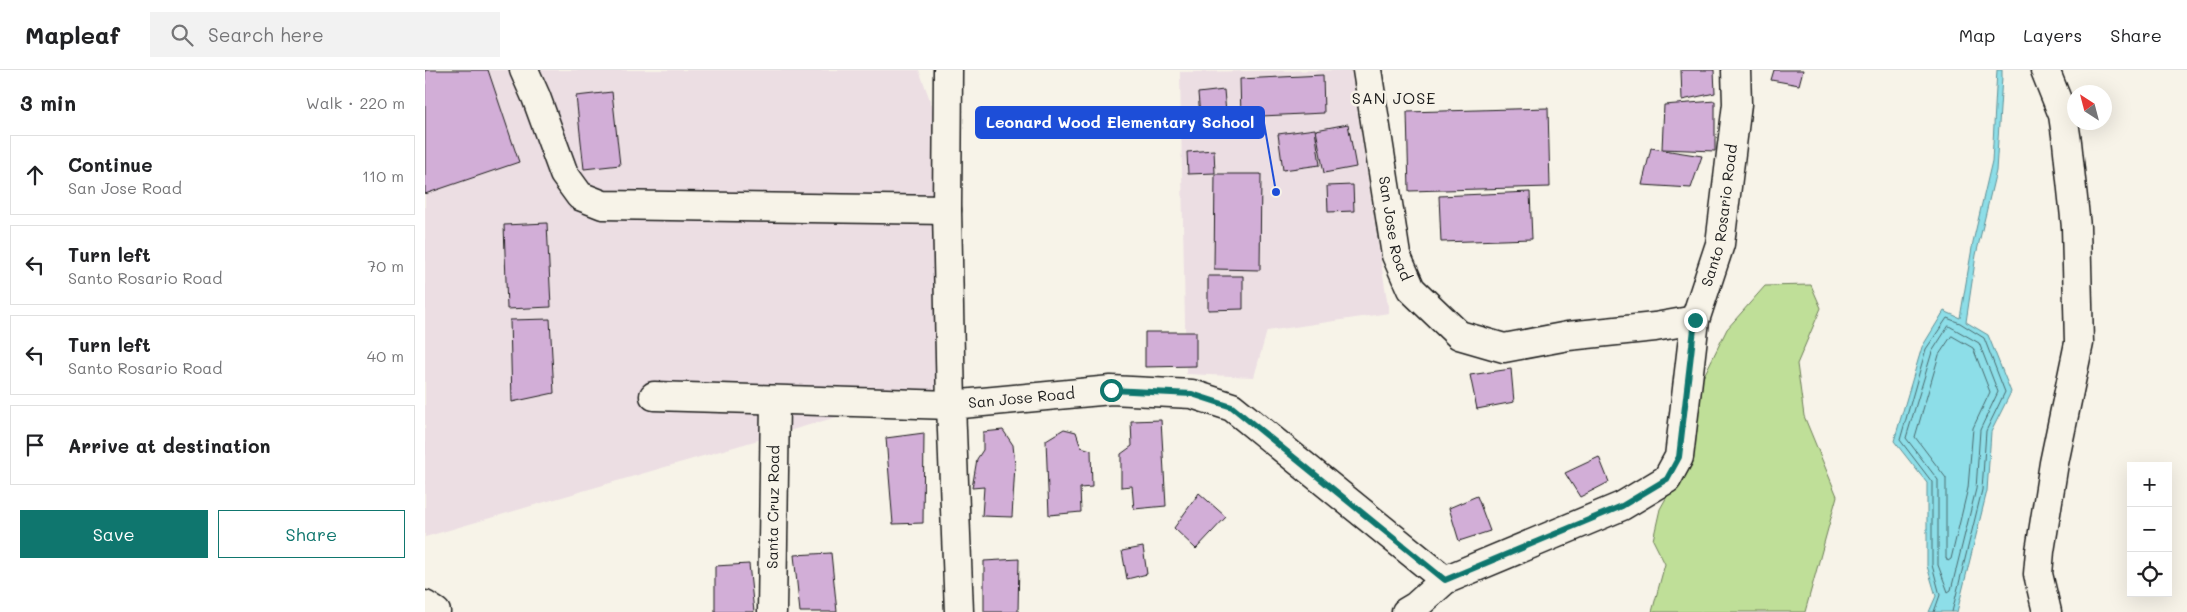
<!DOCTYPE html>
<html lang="en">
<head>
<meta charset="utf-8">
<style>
	:root { --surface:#fff; --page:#f2f2f2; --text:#202124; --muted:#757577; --line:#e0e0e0; --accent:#0f766e }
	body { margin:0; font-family:Mali,sans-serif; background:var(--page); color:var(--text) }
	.controls { position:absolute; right:15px; bottom:15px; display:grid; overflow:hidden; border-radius:0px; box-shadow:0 5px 20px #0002 }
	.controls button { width:45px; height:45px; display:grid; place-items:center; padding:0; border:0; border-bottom:1px solid var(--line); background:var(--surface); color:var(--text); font:25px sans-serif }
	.compass { position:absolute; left:1642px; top:15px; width:45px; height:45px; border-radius:50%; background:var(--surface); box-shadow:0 5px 20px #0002; rotate:324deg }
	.stop { position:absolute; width:15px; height:15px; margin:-11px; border:4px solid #0f766e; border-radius:50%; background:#fff }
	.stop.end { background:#0f766e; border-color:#fff; box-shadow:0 1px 5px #0008 }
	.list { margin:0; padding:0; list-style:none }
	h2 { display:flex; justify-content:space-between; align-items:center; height:65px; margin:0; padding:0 20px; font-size:21px }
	h2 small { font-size:16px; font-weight:400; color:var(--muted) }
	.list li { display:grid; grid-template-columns:32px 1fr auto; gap:15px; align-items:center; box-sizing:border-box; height:80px; margin:0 10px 10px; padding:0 10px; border:1px solid var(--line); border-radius:0px }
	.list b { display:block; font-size:19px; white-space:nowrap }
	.list p { margin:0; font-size:16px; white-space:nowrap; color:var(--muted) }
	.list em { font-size:16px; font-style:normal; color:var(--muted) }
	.actions { display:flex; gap:10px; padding:15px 20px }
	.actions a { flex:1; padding:11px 0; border:1px solid var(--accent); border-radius:0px; text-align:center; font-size:18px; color:var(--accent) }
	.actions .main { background:var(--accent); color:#fff }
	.icon { flex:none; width:28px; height:28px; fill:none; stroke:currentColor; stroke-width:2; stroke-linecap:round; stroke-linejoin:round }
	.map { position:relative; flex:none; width:1762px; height:542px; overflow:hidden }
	header { display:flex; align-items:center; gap:30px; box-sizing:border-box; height:70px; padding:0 25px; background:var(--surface); border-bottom:1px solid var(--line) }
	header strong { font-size:24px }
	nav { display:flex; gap:28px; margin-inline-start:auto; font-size:18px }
	.search { width:350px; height:45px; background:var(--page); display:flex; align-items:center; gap:12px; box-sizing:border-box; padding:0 18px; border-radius:0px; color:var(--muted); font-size:19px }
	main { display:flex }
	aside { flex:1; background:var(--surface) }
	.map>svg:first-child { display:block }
	.built { fill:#ecdee3 }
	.green { fill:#bfdf98; stroke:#6e7e5a }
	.water { fill:#8ddee8; stroke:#609096 }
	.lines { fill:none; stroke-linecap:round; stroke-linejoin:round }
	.shore { stroke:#496a6e; stroke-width:1 }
	.building { fill:#d2aed7; stroke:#1c1c1c }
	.minor-casing { stroke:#1c1c1c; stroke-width:31 }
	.minor { stroke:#f7f3e8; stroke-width:28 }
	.route { stroke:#0f766e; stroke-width:6 }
	.labels { text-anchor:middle; stroke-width:5; stroke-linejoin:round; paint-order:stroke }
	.street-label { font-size:15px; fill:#1c1c1c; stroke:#f7f3e8 }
	.neighbourhood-label { font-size:16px; letter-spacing:1px; fill:#1c1c1c; stroke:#f7f3e8 }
	.leader { fill:none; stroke:#1d4ed8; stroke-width:2 }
	.callout-dot { fill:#1d4ed8; stroke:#f7f3e8; stroke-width:2 }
	.callout { fill:#1d4ed8; stroke:#1d4ed8; stroke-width:2 }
	.callout-label { font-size:16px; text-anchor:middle; font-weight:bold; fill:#fff }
</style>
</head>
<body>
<header>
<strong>Mapleaf</strong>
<div class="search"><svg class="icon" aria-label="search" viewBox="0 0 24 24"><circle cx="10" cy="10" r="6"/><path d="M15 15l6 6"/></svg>Search here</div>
<nav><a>Map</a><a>Layers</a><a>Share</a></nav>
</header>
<main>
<aside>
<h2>3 min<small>Walk · 220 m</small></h2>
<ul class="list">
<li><svg class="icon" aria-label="ahead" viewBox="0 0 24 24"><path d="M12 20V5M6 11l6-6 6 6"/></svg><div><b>Continue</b><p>San Jose Road</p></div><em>110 m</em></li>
<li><svg class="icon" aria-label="left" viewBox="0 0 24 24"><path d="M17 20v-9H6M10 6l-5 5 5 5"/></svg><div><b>Turn left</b><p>Santo Rosario Road</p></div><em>70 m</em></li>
<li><svg class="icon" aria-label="left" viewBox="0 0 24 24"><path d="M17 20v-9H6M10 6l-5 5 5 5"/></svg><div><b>Turn left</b><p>Santo Rosario Road</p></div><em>40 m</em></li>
<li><svg class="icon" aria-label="arrive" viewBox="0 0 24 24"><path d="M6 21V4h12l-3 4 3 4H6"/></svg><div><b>Arrive at destination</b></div></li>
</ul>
<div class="actions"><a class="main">Save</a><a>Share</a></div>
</aside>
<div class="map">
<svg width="1762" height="542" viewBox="0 0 1762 542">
	<rect width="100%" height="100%" fill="#f7f3e8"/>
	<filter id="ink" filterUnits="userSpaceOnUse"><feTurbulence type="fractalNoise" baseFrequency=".02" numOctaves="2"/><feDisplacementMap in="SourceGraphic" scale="10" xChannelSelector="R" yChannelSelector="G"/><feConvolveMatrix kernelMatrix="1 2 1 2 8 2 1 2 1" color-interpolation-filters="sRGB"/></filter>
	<g filter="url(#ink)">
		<path class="built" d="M0,0h494l19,52 -2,266 -511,149z
			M926,0l38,243 -122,18 -13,46 -68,-3 -6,-302z"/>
		<path class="green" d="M1386,215l10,23 -24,56 7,52 33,80 -32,116h-153l13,-48 -12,-24 7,-31 34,-61 -4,-28 5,-26 32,-65 38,-43z"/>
		<path class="water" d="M1572,0h5v7l-6,94 -20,84 -10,67 22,13 23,57 -20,40 -4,59 -30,121h-28l7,-16 -9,-30v-83l-33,-42 28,-94 22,-36 16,7 13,-76 19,-81z"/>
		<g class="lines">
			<path class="shore" d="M1524,256l30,17 19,49 -18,38 -4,59 -25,101 -3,2 -10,-27v-85l-32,-42 26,-86z
				M1527,266l21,12 17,44 -17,36 -5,60 -17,71 -3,2 -2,-3v-80l-31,-41 24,-82z
				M1509,542l6,-17 -8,-30v-83l-32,-42 26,-91 21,-31 13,5 24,15 21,54 -19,39 -4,59 -30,122"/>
		</g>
		<path class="building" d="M0,0h63l31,92 -94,32z
			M1256,0h33l1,23 -33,7z
			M1349,0h29l-4,15 -28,-5z
			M898,5l1,38 -83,4 -1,-38z
			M799,20l3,35 -26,2 -3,-34z
			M187,22l8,73 -36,4 -8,-73z
			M1290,31v50l-53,-2 2,-44z
			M1123,38l2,79 -141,4 -2,-79z
			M923,54l8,43 -32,6 -8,-43z
			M890,59l5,36 -37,5 -5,-36z
			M1226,78l51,8 -11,32 -49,-3z
			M789,80l1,23 -27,1 -1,-22z
			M790,104h46l-1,96 -46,-1z
			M928,115l1,26 -26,1 -1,-26z
			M1105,122l2,47 -91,3 -2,-46z
			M122,153l4,84 -44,2 -3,-84z
			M783,206h35v33l-35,1z
			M125,249l4,74 -42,9 -2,-82z
			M720,262h51v34l-51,1z
			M1086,299l3,33 -37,7 -7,-34z
			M736,350l5,86 -32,3 -2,-23 -11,1v-33l11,-8 -1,-25z
			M639,359l12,3 5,15 10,3 1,37 -12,1 1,24 -32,3 -3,-75z
			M578,360l10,15 2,20 -3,52 -30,-1 2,-29 -12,1 5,-29 6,-9v-18z
			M499,363l-1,90 -30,1 -7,-86z
			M1174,387l10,25 -29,15 -15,-24z
			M774,423l27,24 -30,32 -22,-21z
			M1052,426l13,35 -31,10 -10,-33z
			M718,477l4,27 -20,5 -5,-28z
			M406,483l6,59h-37l-6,-57z
			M594,489l-1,53h-34v-51z
			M324,494l5,48h-39v-46z"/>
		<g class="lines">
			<defs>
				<g id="minor">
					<path d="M99,0l12,27 28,77 16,22 23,9 344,5"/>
					<path d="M523,0l-1,140 4,195 8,207"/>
					<path id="s1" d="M942,0l29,185 15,34 48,46 45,13 64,-12 87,-9 40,-7"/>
					<path d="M1620,0l18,45 4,27 9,85 3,116 -25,120 -14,88 -2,23 9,38"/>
					<path id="s2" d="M229,326l297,9 160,-15 81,4 40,13 213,173"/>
					<path d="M0,535l11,7"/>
					<path id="s3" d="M347,542l3,-211"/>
					<path id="s4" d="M981,542l10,-6 29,-26 177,-74 45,-27 12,-22 16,-137 25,-76 17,-140 -1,-34"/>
				</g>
			</defs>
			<use href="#minor" class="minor-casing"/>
			<use href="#minor" class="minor"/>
		</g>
	</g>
	<g class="lines" filter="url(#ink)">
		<path class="route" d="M686,320l81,4 40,13 213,173 177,-74 45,-27 12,-22 16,-137"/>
	</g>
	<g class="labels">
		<g class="street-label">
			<text dy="5" stroke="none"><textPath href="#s4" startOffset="566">Santo Rosario Road</textPath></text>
			<text dy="5" stroke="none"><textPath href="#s1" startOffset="161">San Jose Road</textPath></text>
			<text dy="5" stroke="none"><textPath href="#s2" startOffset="368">San Jose Road</textPath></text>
			<text dy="5" stroke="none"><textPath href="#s3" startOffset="105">Santa Cruz Road</textPath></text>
		</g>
		<g class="neighbourhood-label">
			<text x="969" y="34">SAN JOSE</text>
		</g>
	</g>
	<path class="leader" d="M851 122L839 53"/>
	<circle class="callout-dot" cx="851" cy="122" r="5"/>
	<rect class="callout" x="551" y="37" width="288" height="31" rx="5"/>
	<g class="callout-label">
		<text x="695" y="58">Leonard Wood Elementary School</text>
	</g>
</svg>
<div class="controls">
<button>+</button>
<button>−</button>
<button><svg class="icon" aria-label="locate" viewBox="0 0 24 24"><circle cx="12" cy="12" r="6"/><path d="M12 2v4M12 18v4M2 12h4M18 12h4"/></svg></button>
</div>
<svg class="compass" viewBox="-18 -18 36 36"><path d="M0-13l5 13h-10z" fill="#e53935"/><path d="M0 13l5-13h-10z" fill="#757577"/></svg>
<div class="stop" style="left:686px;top:320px"></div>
<div class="stop end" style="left:1270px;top:250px"></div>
</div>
</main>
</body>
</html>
